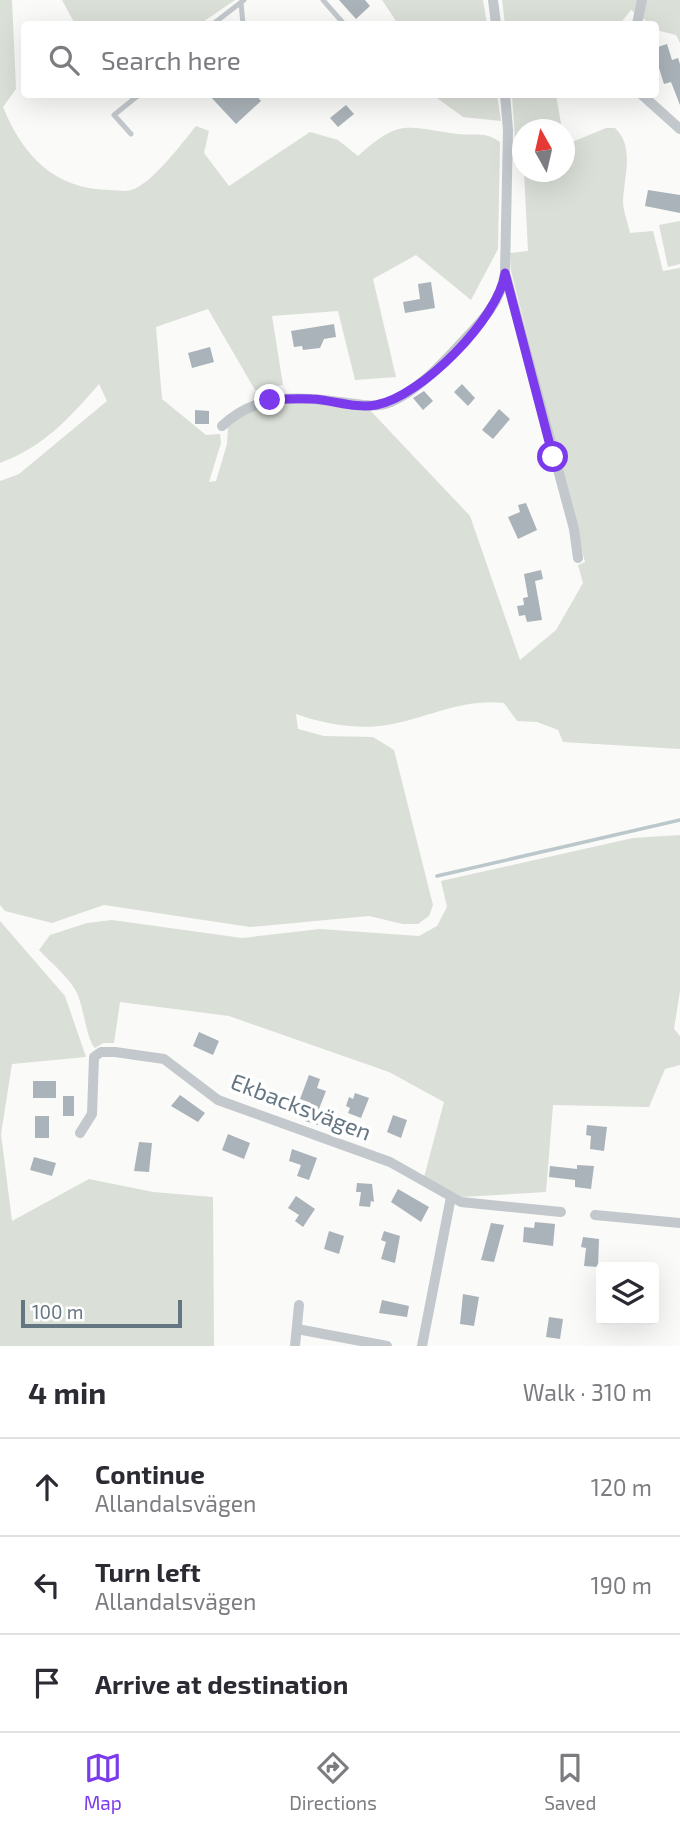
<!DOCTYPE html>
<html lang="en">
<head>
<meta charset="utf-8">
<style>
	:root { --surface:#fff; --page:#f7f7f7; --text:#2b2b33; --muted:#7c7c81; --line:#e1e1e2; --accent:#7c3aed }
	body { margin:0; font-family:"Exo 2",sans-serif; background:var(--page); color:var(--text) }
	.controls { position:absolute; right:21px; bottom:21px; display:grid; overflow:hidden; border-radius:7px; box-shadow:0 7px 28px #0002 }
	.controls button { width:63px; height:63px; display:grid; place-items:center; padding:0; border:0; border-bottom:2px solid var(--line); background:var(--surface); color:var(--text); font:35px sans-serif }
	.compass { position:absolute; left:512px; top:119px; width:63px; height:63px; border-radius:50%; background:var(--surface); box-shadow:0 7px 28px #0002; rotate:352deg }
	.scale { position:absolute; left:21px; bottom:18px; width:161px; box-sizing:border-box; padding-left:7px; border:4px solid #657683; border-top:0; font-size:19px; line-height:24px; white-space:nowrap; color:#657683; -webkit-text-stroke:5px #fff; paint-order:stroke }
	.stop { position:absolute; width:21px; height:21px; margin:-16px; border:5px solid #7c3aed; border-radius:50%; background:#fff }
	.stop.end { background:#7c3aed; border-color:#fff; box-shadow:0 2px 7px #0008 }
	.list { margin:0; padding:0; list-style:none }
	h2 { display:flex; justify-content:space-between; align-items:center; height:91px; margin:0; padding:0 28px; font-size:30px }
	h2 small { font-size:23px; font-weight:400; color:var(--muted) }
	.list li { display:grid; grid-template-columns:46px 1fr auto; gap:21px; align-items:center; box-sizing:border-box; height:98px; padding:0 28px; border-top:2px solid var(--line) }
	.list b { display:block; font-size:26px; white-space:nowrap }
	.list p { margin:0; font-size:23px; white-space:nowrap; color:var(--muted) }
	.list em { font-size:23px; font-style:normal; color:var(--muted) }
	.icon { flex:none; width:38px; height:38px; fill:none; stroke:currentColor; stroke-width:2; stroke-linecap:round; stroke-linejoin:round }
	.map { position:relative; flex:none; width:680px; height:1346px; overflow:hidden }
	.search { position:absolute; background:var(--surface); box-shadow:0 7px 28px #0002; left:21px; right:21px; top:21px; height:77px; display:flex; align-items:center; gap:18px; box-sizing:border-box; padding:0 24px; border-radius:7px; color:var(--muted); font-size:26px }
	.sheet { height:385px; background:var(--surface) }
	nav { display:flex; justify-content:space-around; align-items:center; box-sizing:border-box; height:98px; border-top:2px solid var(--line); background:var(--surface); font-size:19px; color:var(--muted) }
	nav a { display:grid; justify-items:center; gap:4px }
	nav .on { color:var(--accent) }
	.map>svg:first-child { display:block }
	.green { fill:#dadfd7 }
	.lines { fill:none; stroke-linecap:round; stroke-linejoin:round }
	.stream { stroke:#bbc7cb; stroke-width:3.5 }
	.building { fill:#aab3b9 }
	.lane { stroke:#c3c8cc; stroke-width:5 }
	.street { stroke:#c3c8cc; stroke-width:10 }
	.route { stroke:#7c3aed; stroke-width:9 }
	.labels { text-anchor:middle; stroke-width:7; stroke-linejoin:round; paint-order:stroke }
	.street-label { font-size:23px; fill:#657683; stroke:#fff }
</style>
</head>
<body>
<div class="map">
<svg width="680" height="1346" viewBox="0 0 680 1346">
	<rect width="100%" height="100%" fill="#fafaf8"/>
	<path class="green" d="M0,0h12l4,89 -13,18c20,49 51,82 107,83 6,0 16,2 21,0 20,-5 52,-48 65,-64l13,5 -5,22 25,33 81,-54 28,8 20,16c44,-39 47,-28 100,-22 17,2 27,-3 42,8l-2,107 -27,51 -55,-45 -43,24 23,98 -41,3 -17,-69 -66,5 11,69 -28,5 -47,-81 -52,18 6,72 44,36 14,-1 1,9 -12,39 7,-1 11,-37 1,-18c34,-37 93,-24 139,-19l103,109 50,144 36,-30 27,-47 -5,-18 7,-3 -74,-291 -1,-18 18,-2 -4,-79h40l1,-27 41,-17h9c20,19 9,48 8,73 0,10 5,22 7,32l23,-2 10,40 17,-3v481l-117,-7 -5,-12 -21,-8 -20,-1 -13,-18c-42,-5 -76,15 -117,22 -29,5 -63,-1 -91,-11l2,15 26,7 49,1 21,13 39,155 -4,11 -11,8h-15l-34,-8 -119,11 -146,-22 -52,18 -47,-12 -5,-6v-424l19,-7 88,-73 -8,-17c-30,35 -56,63 -99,79z
		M62,0h173l-35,24h-125z
		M382,0h101l4,24h-89z
		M502,0h178v43l-4,-8 -16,-4 -29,-21 -11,14h-115z
		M433,95h64l4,26 -38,-4z
		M512,95h44l6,34 -40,1v9l-7,2z
		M680,221v43l-12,3 -9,-42z
		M680,835v156l-6,38 6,7v29l-15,4 -16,38 -96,-2 -7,87 -84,5 -38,-20 20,-75 -55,-30 -160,-56 -109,-14 -6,41h-11l-8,5c-9,-9 -11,-42 -19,-57 -9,-16 -25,-28 -37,-41l11,-15 37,-12 25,-3 130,18 78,-9 99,7 18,-10 10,-19 -6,-26 192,-43z
		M0,921l65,75 21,61 -74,7 -11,70 11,87 77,-42 64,13 60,5 1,149h-214z"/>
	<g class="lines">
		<path class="stream" d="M437,876l243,-56"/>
	</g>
	<path class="building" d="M339,0h26l5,6 -14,13z
		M667,44l5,16 6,-2 2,6v41l-9,-23 -7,2 -5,-16 -4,-20z
		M208,94h47l6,7 -25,23z
		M346,105l8,9 -16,13 -8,-9z
		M648,190l32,5v18l-35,-7z
		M431,282l4,26 -30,5 -2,-11 17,-3 -2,-15z
		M334,324l2,13 -12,2 -4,9 -17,2 -1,-4 -8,1 -3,-16z
		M210,347l4,15 -22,6 -4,-15z
		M462,384l13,14 -7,8 -14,-14z
		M424,391l9,10 -10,9 -10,-12z
		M499,409l11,10 -17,20 -11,-9z
		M195,410l14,1v13h-14z
		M526,503l11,27 -19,9 -10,-22 12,-5 -2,-7z
		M541,570l2,9 -8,2 7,39 -15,2 -2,-7 -6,1 -2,-10 7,-1 -1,-7 5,-1 -4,-23z
		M199,1032l20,9 -6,14 -20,-9z
		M309,1075l11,4 -3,9 9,3 -9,23 5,1 -4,10 -13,-4 6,-18 -11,-4z
		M33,1081h23v17h-23z
		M355,1093l14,5 -8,20 -13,-5 2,-5 -4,-2 3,-9 4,2z
		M180,1095l25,18 -7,9 -27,-16z
		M63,1096h11v20h-11z
		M393,1115l14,5 -6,18 -14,-6z
		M35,1116h14v22h-14z
		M587,1125l20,2 -3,24 -14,-2 1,-13 -5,-1z
		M228,1134l22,9 -6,16 -22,-9z
		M139,1142l13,1 -3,29 -15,-1z
		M292,1149l25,9 -8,22 -12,-4 4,-11 -12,-4z
		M34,1157l22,6 -4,13 -22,-6z
		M577,1165l17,1 -3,23 -16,-2v-7l-26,-3 1,-11 27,3z
		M357,1183l15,1 2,18 -3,-1 -1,6 -11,-1 2,-14h-5z
		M398,1189l31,18 -8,15 -30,-20z
		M296,1196l19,13 -12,18 -8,-6 4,-6 -11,-7z
		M535,1222l20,2 -2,22 -30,-4 1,-15 10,1z
		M491,1223l13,2 -10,37 -13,-2z
		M329,1231l15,5 -5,18 -15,-5z
		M384,1231l16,5 -5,27 -14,-4 5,-17 -5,-2z
		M583,1237l16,2 -1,28 -14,-1 2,-18 -5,-1z
		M463,1294l16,3 -5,29 -14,-2z
		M382,1300l27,6 -2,11 -28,-4z
		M549,1317l14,2 -3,20 -14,-2z"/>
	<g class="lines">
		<path class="lane" d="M323,0l21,24
			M241,3l2,21
			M213,24l31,-24
			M131,134l-17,-19 26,-21"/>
		<path class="street" d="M493,0l3,24
			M637,24l5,-24
			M641,94l39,35
			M506,276l68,253 4,29
			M222,426c37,-35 79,-29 126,-23 14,2 29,5 43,-1 29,-13 52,-39 73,-62 19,-20 37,-39 41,-67l3,-143 -3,-36
			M80,1133l12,-19 2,-57 7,-5h14l49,7 54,41 172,62 71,40 100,10
			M595,1215l85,8
			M297,1329l90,17
			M295,1346l4,-41
			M422,1346l29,-149"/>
	</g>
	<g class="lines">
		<path class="route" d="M270,400c14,-1 28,-2 42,-1 21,1 44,10 64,6 45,-8 123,-87 129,-132l48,184"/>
	</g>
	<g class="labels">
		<g class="street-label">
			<text transform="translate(301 1107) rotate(21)" y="8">Ekbacksvägen</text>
		</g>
	</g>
</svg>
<div class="controls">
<button><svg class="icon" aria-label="layers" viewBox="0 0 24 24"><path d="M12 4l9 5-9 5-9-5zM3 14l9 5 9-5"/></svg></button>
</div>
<svg class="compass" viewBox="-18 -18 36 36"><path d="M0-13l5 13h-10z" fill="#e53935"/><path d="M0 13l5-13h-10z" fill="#7c7c81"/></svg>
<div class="scale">100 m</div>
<div class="stop" style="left:553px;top:457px"></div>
<div class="stop end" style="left:270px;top:400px"></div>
<div class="search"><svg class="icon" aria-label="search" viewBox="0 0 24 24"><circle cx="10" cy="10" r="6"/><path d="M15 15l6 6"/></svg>Search here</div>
</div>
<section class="sheet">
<h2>4 min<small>Walk · 310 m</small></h2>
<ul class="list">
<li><svg class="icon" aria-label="ahead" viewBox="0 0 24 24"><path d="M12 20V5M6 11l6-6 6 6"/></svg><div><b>Continue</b><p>Allandalsvägen</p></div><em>120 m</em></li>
<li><svg class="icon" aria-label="left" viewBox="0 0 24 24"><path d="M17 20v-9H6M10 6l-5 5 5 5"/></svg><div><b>Turn left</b><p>Allandalsvägen</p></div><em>190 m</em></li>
<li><svg class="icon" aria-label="arrive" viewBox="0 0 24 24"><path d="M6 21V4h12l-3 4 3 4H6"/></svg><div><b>Arrive at destination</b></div></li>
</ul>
</section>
<nav>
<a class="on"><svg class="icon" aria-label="map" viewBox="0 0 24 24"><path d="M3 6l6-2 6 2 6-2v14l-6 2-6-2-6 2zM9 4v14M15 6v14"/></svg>Map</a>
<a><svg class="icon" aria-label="directions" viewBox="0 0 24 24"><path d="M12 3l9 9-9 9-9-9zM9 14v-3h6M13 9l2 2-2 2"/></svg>Directions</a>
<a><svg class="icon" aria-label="saved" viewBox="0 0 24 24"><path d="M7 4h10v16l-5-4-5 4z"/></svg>Saved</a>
</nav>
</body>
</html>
